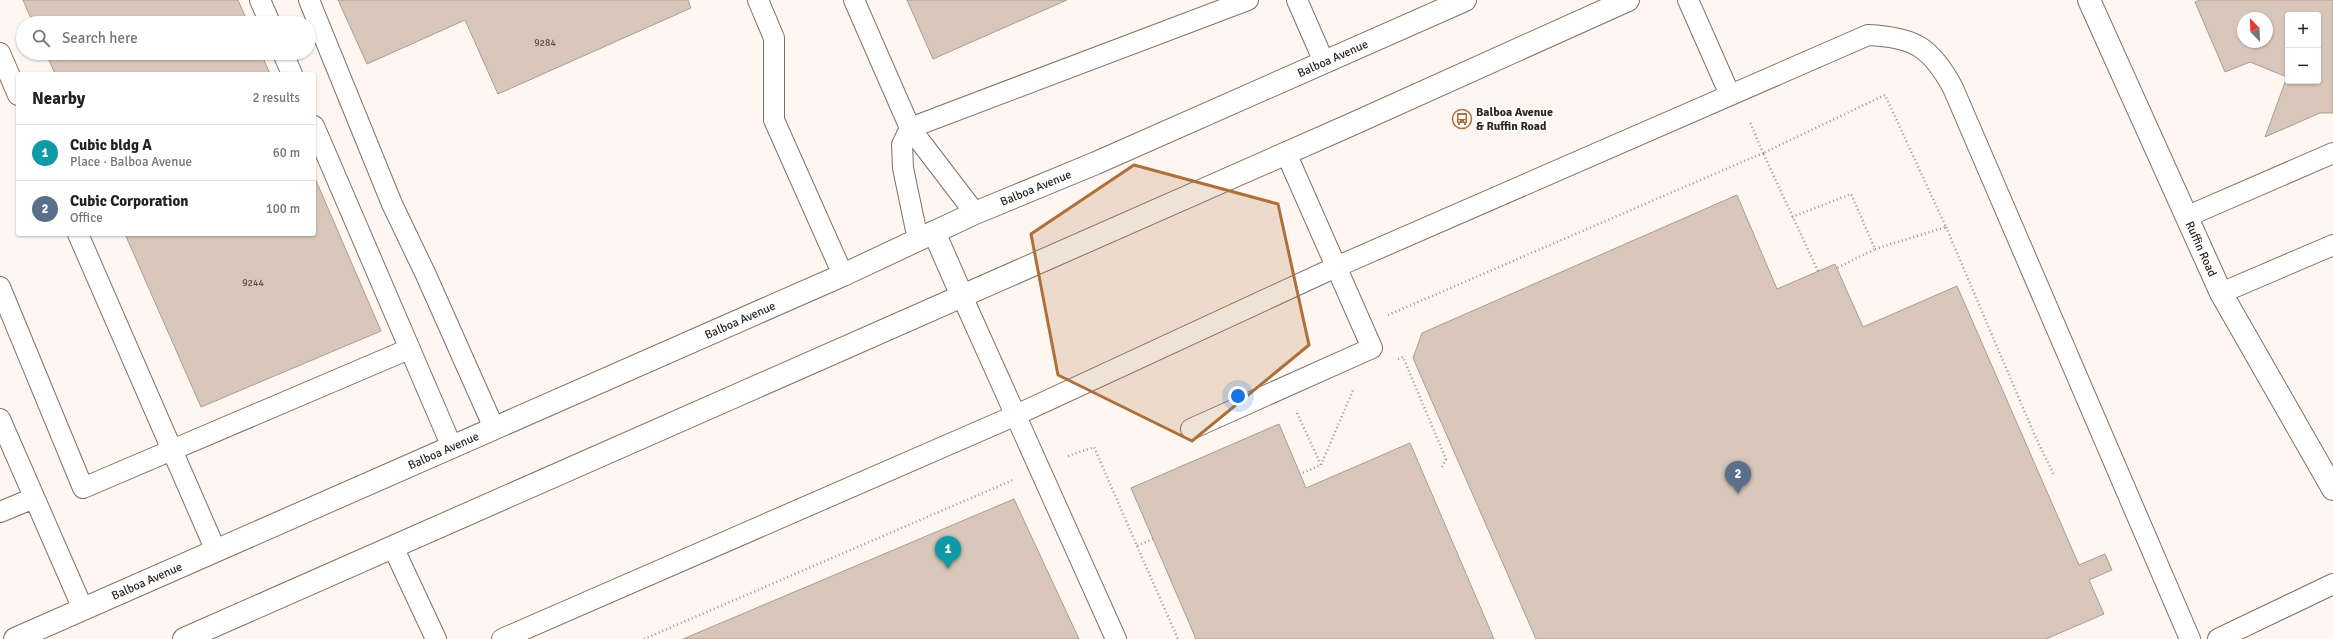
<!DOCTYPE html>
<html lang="en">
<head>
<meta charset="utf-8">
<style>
	:root { --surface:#fff; --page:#f2f2f2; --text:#222; --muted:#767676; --line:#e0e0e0; --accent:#af6f38 }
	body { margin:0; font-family:Signika,sans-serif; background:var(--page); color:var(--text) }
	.controls { position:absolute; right:12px; top:12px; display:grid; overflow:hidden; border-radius:4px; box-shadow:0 1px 3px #0004 }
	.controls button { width:36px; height:36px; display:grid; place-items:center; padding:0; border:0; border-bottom:1px solid var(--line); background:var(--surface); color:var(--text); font:20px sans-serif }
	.compass { position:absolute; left:2237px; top:12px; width:36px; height:36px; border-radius:50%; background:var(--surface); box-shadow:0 1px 3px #0004; rotate:337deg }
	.you { position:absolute; left:1238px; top:396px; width:14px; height:14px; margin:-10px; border:3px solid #fff; border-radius:50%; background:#1a73e8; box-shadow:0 0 0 6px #1a73e833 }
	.badge { display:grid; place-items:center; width:26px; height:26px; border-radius:50%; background:var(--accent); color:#fff; font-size:13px; font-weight:700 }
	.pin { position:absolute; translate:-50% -33px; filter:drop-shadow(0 1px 2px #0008) }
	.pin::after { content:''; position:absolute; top:21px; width:14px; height:12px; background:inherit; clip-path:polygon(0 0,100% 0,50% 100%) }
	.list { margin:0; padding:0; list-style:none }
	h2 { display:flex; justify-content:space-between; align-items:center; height:52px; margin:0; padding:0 16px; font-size:17px }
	h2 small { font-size:13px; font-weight:400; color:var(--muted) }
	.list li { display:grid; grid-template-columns:26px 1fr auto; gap:12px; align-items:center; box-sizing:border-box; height:56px; padding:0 16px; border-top:1px solid var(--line) }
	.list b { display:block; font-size:15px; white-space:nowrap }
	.list p { margin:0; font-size:13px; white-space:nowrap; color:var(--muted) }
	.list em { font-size:13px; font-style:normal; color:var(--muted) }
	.icon { flex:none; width:22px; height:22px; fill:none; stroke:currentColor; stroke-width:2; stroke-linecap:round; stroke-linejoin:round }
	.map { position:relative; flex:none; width:2333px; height:639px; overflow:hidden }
	.search { position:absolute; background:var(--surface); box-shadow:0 1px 3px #0004; left:16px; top:16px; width:300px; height:44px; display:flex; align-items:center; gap:10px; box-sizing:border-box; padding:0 14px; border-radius:22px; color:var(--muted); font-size:15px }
	.panel { position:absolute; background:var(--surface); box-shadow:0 1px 3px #0004; left:16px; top:72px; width:300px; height:164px; border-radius:4px }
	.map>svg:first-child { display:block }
	.building { fill:#d7c6b9; stroke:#ad9c90; fill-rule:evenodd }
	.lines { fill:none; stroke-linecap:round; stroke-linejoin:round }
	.lane-casing { stroke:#817165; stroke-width:22 }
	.secondary-casing { stroke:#817165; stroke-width:24 }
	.path { stroke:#9b9590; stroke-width:2.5; stroke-dasharray:1 3; stroke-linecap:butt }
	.lane { stroke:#fff; stroke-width:20 }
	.secondary { stroke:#fff; stroke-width:22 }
	.marked { fill:#af6f38; fill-opacity:0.2; stroke:#af6f38; stroke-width:3; stroke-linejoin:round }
	.labels { text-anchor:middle; stroke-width:3.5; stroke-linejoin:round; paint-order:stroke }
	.number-label { font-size:10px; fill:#584f48 }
	.street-label { font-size:12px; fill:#2d2722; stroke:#fff }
	.poi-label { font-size:12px; font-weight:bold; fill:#2d2722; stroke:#fff; text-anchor:start }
</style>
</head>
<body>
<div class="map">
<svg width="2333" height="639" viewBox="0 0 2333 639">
	<rect width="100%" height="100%" fill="#fdf6f1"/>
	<path class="building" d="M23,0h215l10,23h-215z
		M338,0h350l3,8 -193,86 -33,-74 -98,44z
		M907,0h160l-134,59z
		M2200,0h133v113h-13l-55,24 22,-60 -37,-15 -25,10 -30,-70zM2288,15h30v66h-30zM2243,18h24v24h-24z
		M46,53h215l9,21h-215z
		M314,176l67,155 -180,76 -76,-173h189z
		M1737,195l40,94 58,-25 28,63 94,-41 122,279 26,-11 7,16 -23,10 15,34 -58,25h-510l-123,-281 9,-25z
		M1279,424l27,64 104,-45 84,196h-298l-65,-151z
		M1014,499l65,140h-396z"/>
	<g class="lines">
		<defs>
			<path id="lane" d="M260,0l10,23
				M309,0l83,204 34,71 68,153
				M758,0l16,38v82l69,155
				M854,0l56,128 65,85
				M1297,0l27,62
				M1688,0l42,95
				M0,53l18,42
				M283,53l9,21
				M314,126l138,321
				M2188,216l145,-63
				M78,234l138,317
				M918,240l-15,-72 -1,-23 8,-17 338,-128
				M0,287l83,201 326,-139
				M2221,293l112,-48
				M962,296l154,343
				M0,419l83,190
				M1191,429l181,-81 -86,-195
				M0,512l34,-14
				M393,547l43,92
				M502,639l512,-223 322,-149 532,-232c46,2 63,12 85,53l237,551
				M2218,639l115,-55"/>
			<g id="secondary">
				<path id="s1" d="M2089,0l132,293 112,196"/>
				<path d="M934,232l28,64"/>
				<path id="s2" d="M15,639l828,-364 132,-62 121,-50 369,-163"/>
				<path d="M184,639l1164,-513 280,-126"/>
			</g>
		</defs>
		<use href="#lane" class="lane-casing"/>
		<use href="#secondary" class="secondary-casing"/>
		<path class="path" d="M1792,217l59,-23 24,55 -38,19
			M1946,227l89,209 19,39
			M1818,271l-55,-118 122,-58 61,132 -71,22
			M1388,315l375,-162 -13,-31
			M1398,359l5,-2 43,102 -4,8
			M1297,413l24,52 -21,9
			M1068,456l26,-9 43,99 16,-7
			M1321,465l33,-77
			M1137,546l41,93
			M644,639l369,-159"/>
		<use href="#lane" class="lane"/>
		<use href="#secondary" class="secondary"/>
	</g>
	<path class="marked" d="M1134,165l144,39 31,141 -117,96 -134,-66 -27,-141z"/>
	<defs>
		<symbol id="bus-ring" viewBox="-11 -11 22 22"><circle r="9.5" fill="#fff" stroke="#af6f38" stroke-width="1.5"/><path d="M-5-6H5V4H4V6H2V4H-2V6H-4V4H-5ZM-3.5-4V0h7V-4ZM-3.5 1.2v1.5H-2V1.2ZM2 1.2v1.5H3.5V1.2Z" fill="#af6f38"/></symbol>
	</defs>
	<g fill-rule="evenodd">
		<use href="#bus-ring" x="1451" y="108" width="22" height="22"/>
	</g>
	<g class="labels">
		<g class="number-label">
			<text x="545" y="46">9284</text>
			<text x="253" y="286">9244</text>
		</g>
		<g class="street-label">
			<text dy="4" stroke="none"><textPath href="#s2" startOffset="1440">Balboa Avenue</textPath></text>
			<text dy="4" stroke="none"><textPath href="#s2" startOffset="1116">Balboa Avenue</textPath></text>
			<text dy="4" stroke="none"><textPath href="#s1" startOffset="273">Ruffin Road</textPath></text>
			<text dy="4" stroke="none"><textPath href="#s2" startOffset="792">Balboa Avenue</textPath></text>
			<text dy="4" stroke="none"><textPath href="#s2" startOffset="468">Balboa Avenue</textPath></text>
			<text dy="4" stroke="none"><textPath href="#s2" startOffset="144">Balboa Avenue</textPath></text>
		</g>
		<g class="poi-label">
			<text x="1476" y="116">Balboa Avenue<tspan x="1476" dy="14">&amp; Ruffin Road</tspan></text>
		</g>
	</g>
</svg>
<div class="controls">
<button>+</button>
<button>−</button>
</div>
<svg class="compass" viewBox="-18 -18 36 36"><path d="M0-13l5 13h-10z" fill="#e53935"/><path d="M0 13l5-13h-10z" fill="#767676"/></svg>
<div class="you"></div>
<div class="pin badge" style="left:948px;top:569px;background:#0f9aa8">1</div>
<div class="pin badge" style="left:1738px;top:494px;background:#5c6f8a">2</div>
<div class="search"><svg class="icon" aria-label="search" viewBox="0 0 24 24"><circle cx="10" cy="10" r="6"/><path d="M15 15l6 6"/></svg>Search here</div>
<section class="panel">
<h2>Nearby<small>2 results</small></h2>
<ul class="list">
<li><span class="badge" style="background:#0f9aa8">1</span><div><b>Cubic bldg A</b><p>Place · Balboa Avenue</p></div><em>60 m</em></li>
<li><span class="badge" style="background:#5c6f8a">2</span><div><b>Cubic Corporation</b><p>Office</p></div><em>100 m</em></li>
</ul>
</section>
</div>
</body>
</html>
